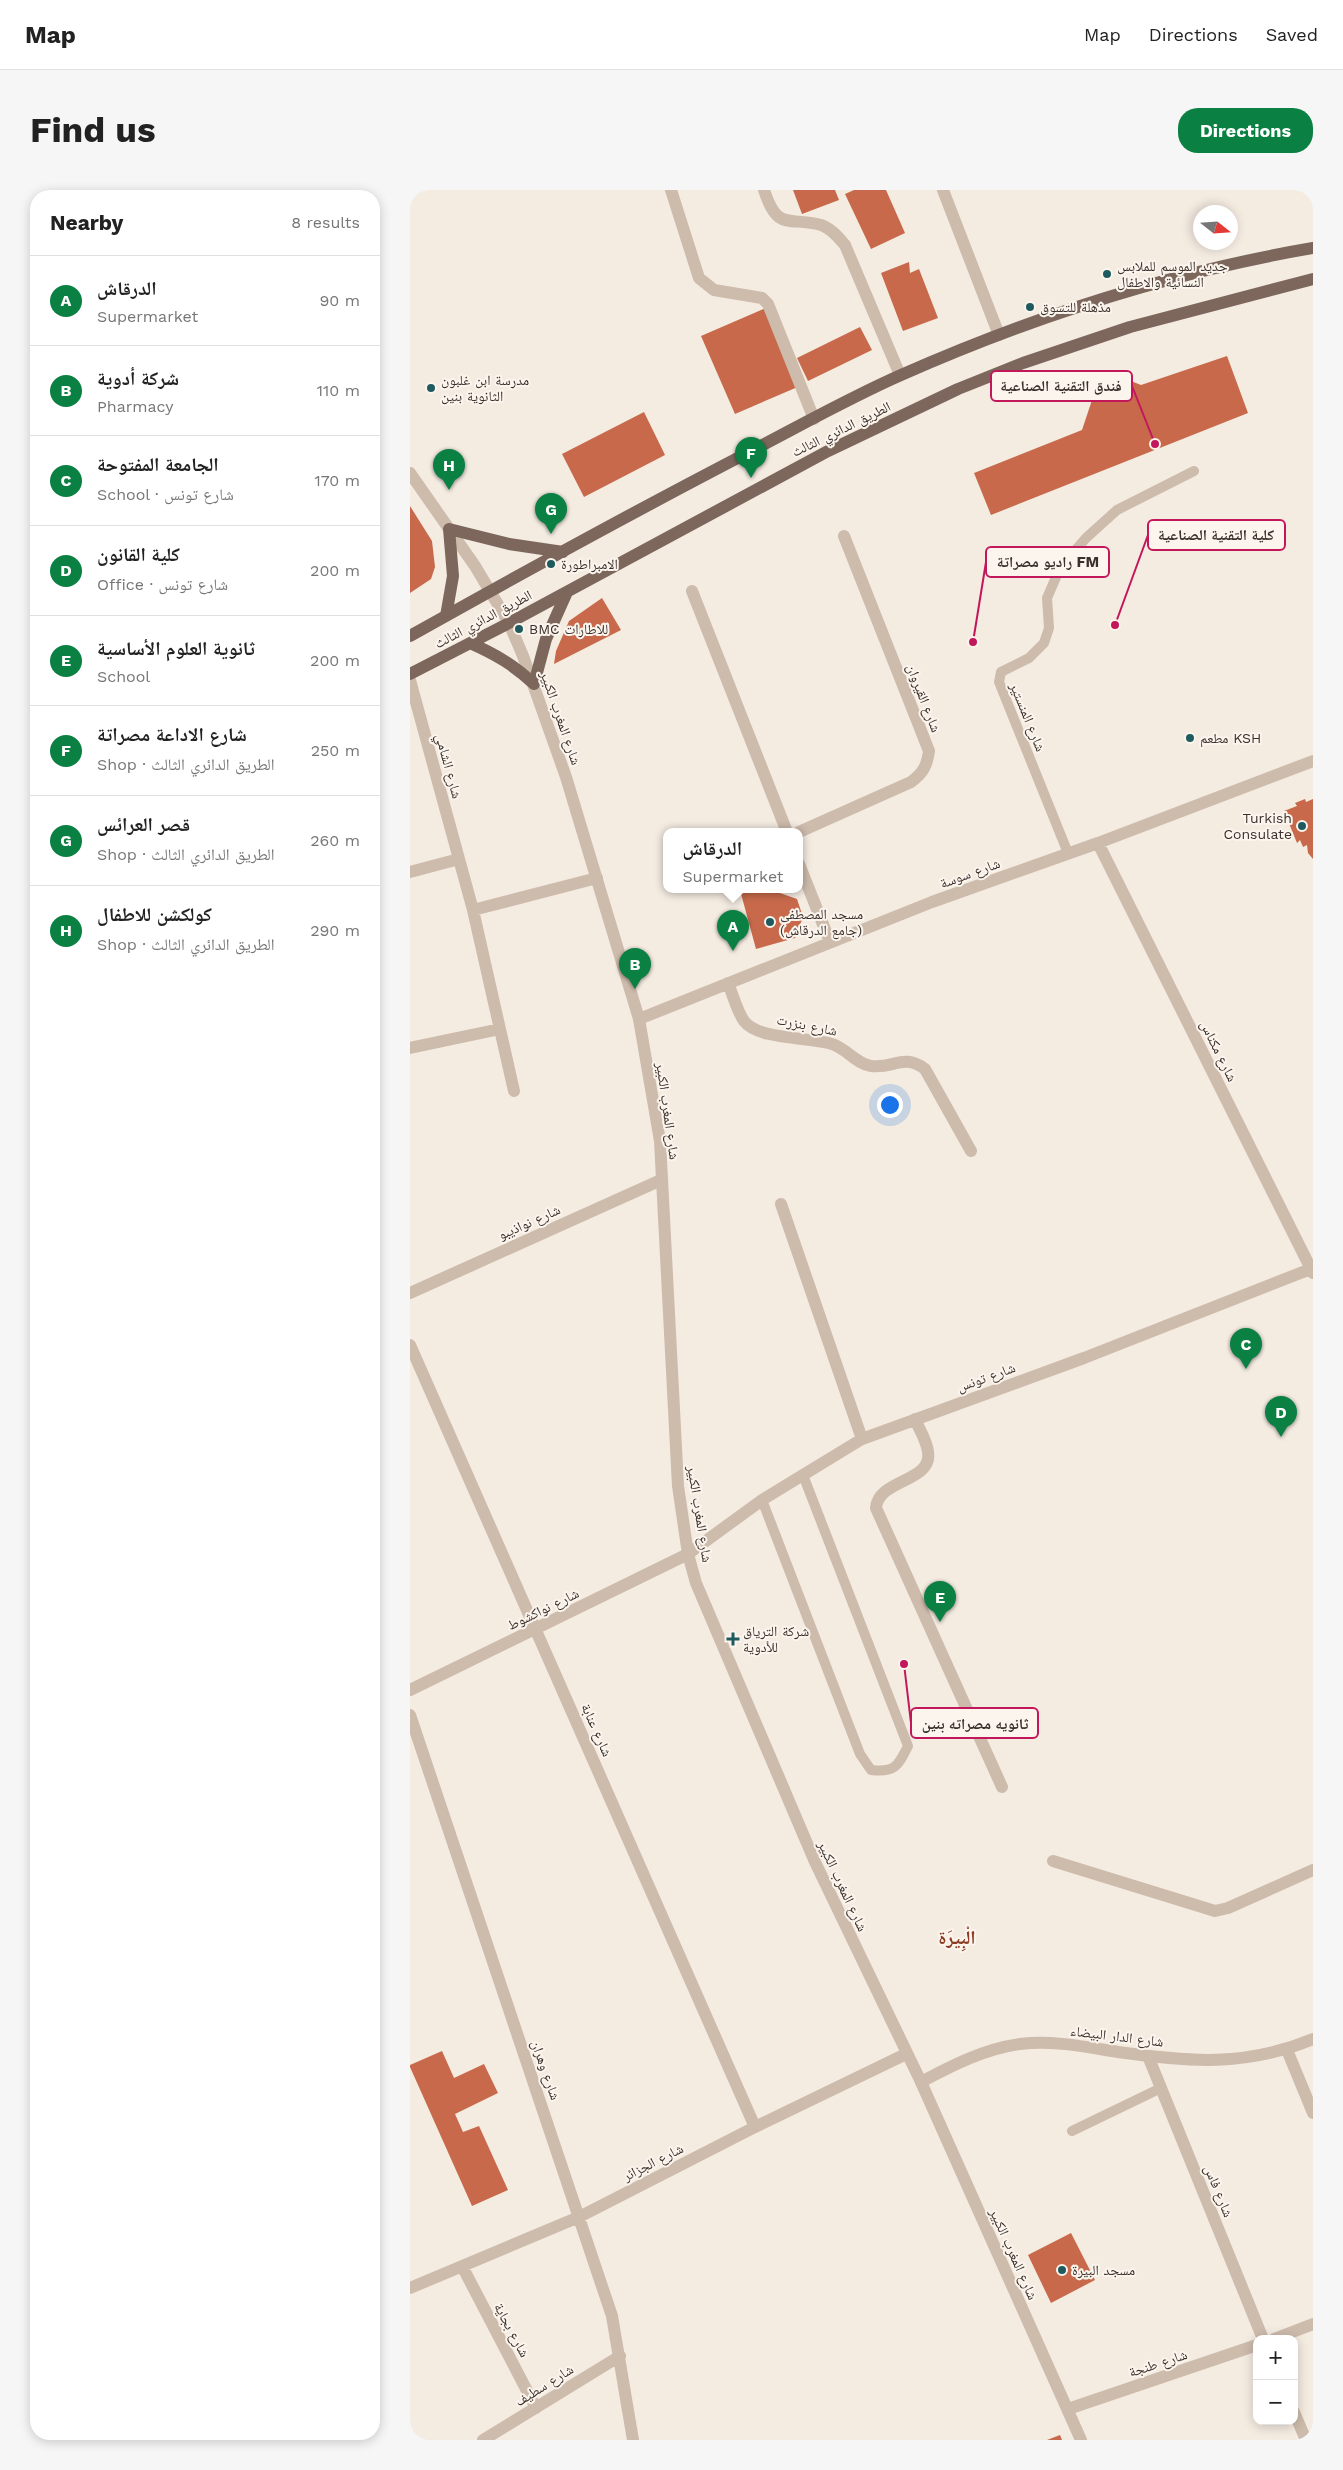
<!DOCTYPE html>
<html lang="en">
<head>
<meta charset="utf-8">
<style>
	:root { --surface:#fff; --page:#f6f6f6; --text:#222; --muted:#767676; --line:#e0e0e0; --accent:#0b8043 }
	body { margin:0; font-family:"Work Sans","Noto Naskh Arabic",sans-serif; background:var(--page); color:var(--text) }
	.controls { position:absolute; right:15px; bottom:15px; display:grid; overflow:hidden; border-radius:10px; box-shadow:0 2px 12px #0003 }
	.controls button { width:45px; height:45px; display:grid; place-items:center; padding:0; border:0; border-bottom:1px solid var(--line); background:var(--surface); color:var(--text); font:25px sans-serif }
	.compass { position:absolute; left:783px; top:15px; width:45px; height:45px; border-radius:50%; background:var(--surface); box-shadow:0 2px 12px #0003; rotate:107deg }
	.you { position:absolute; left:479px; top:914px; width:18px; height:18px; margin:-12px; border:4px solid #fff; border-radius:50%; background:#1a73e8; box-shadow:0 0 0 8px #1a73e833 }
	.badge { display:grid; place-items:center; width:32px; height:32px; border-radius:50%; background:var(--accent); color:#fff; font-size:16px; font-weight:700 }
	.pin { position:absolute; translate:-50% -41px; filter:drop-shadow(0 1px 2px #0008) }
	.pin::after { content:''; position:absolute; top:26px; width:18px; height:15px; background:inherit; clip-path:polygon(0 0,100% 0,50% 100%) }
	.popup { position:absolute; left:253px; top:638px; width:140px; height:65px; box-sizing:border-box; display:grid; place-content:center; border-radius:10px; background:var(--surface); filter:drop-shadow(0 1px 4px #0005); font-size:16px; white-space:nowrap; color:var(--muted) }
	.popup b { font-size:19px; color:var(--text) }
	.popup::after { content:''; position:absolute; left:50%; top:100%; margin-left:-10px; border:10px solid transparent; border-top-color:var(--surface) }
	.list { margin:0; padding:0; list-style:none }
	h2 { display:flex; justify-content:space-between; align-items:center; height:65px; margin:0; padding:0 20px; font-size:21px }
	h2 small { font-size:16px; font-weight:400; color:var(--muted) }
	.list li { display:grid; grid-template-columns:32px 1fr auto; gap:15px; align-items:center; box-sizing:border-box; height:90px; padding:0 20px; border-top:1px solid var(--line) }
	.list b { display:block; font-size:19px; white-space:nowrap }
	.list p { margin:0; font-size:16px; white-space:nowrap; color:var(--muted) }
	.list em { font-size:16px; font-style:normal; color:var(--muted) }
	.map { position:relative; flex:none; width:903px; height:2250px; overflow:hidden; border-radius:20px }
	header { display:flex; align-items:center; gap:30px; box-sizing:border-box; height:70px; padding:0 25px; background:var(--surface); border-bottom:1px solid var(--line) }
	header strong { font-size:24px }
	nav { display:flex; gap:28px; margin-inline-start:auto; font-size:18px }
	.intro { display:flex; align-items:center; justify-content:space-between; box-sizing:border-box; height:120px; padding:0 30px }
	h1 { margin:0; font-size:35px }
	.button { padding:12px 22px; border-radius:20px; background:var(--accent); color:#fff; font-size:18px; font-weight:700 }
	main { display:flex; gap:30px; padding:0 30px }
	aside { flex:1; background:var(--surface); border-radius:20px; box-shadow:0 2px 12px #0003 }
	.map>svg:first-child { display:block }
	.building { fill:#c8694b }
	.lines { fill:none; stroke-linecap:round; stroke-linejoin:round }
	.service { stroke:#cdbbac; stroke-width:10 }
	.minor { stroke:#cdbbac; stroke-width:12 }
	.tertiary { stroke:#cdbbac; stroke-width:12 }
	.primary { stroke:#7d675c; stroke-width:12 }
	.poi-dot { fill:#1f5a5e; stroke:#fbf5ee; stroke-width:2 }
	.labels { text-anchor:middle; stroke-width:4; stroke-linejoin:round; paint-order:stroke }
	.poi-label { font-size:14px; fill:#3b302b; stroke:#fbf5ee; text-anchor:start }
	.street-label { font-size:14px; fill:#3b302b; stroke:#fbf5ee }
	.district-label { font-size:19px; font-weight:bold; fill:#8c3b22; stroke:#fbf5ee }
	.leader { fill:none; stroke:#c2185b; stroke-width:2 }
	.callout-dot { fill:#c2185b; stroke:#fbf5ee; stroke-width:2 }
	.callout { fill:#fbf5ee; stroke:#c2185b; stroke-width:2 }
	.callout-label { font-size:15px; text-anchor:middle; font-weight:bold; fill:#3b302b }
</style>
</head>
<body>
<header>
<strong>Map</strong>
<nav><a>Map</a><a>Directions</a><a>Saved</a></nav>
</header>
<div class="intro"><h1>Find us</h1><a class="button">Directions</a></div>
<main>
<aside>
<h2>Nearby<small>8 results</small></h2>
<ul class="list">
<li><span class="badge">A</span><div><b>الدرقاش</b><p>Supermarket</p></div><em>90 m</em></li>
<li><span class="badge">B</span><div><b>شركة أدوية</b><p>Pharmacy</p></div><em>110 m</em></li>
<li><span class="badge">C</span><div><b>الجامعة المفتوحة</b><p>School · شارع تونس</p></div><em>170 m</em></li>
<li><span class="badge">D</span><div><b>كلية القانون</b><p>Office · شارع تونس</p></div><em>200 m</em></li>
<li><span class="badge">E</span><div><b>ثانوية العلوم الأساسية</b><p>School</p></div><em>200 m</em></li>
<li><span class="badge">F</span><div><b>شارع الاداعة مصراتة</b><p>Shop · الطريق الدائري الثالث</p></div><em>250 m</em></li>
<li><span class="badge">G</span><div><b>قصر العرائس</b><p>Shop · الطريق الدائري الثالث</p></div><em>260 m</em></li>
<li><span class="badge">H</span><div><b>كولكشن للاطفال</b><p>Shop · الطريق الدائري الثالث</p></div><em>290 m</em></li>
</ul>
</aside>
<div class="map">
<svg width="903" height="2250" viewBox="0 0 903 2250">
	<rect width="100%" height="100%" fill="#f4ebe1"/>
	<path class="building" d="M383,0h42l4,10 -37,14z
		M444,0h32l19,43 -34,16 -26,-55z
		M499,72l1,11 9,-4 19,49 -35,13 -22,-58z
		M356,118l34,78 -65,28 -34,-78z
		M450,137l12,23 -64,31 -11,-23z
		M817,166l21,57 -257,102 -17,-42 108,-43 13,-39 31,-12 15,6z
		M234,222l21,43 -81,42 -22,-43z
		M0,316l22,35 3,26 -4,12 -21,14z
		M192,408l19,32 -67,34 2,-13 13,-30z
		M895,609l1,3 7,-3v60l-5,-6 -1,-8 -4,2 -3,-7 -3,3 -13,-32 13,-5 -2,-3z
		M330,700h38l-1,2 20,7 6,18 -8,21 -39,11z
		M32,1861l12,27 30,-14 14,29 -43,21 8,18 16,-6 29,64 -36,16 -62,-139v-2z
		M661,2043l24,47 -44,23 -23,-48z
		M650,2245l2,5h-15z"/>
	<g class="lines">
		<path class="service" d="M658,663l-69,-171 2,-10 28,-14 15,-15 5,-15 -2,-30 13,-30 26,-30 31,-28 77,-39
			M352,1310l98,254 11,16c24,3 27,-4 37,-24l-105,-271
			M662,1941l89,-43"/>
		<path class="minor" d="M261,0l28,88 15,12 48,8 6,6 46,115
			M354,0c14,43 25,26 57,35 10,3 18,13 24,20l55,130
			M533,0l56,145
			M282,401l95,241
			M0,490l63,230 41,181
			M389,642l112,-50c12,-9 16,-16 18,-31l-85,-215
			M688,653l215,430
			M389,674l31,78
			M0,682l49,-13
			M63,720l124,-32
			M318,793c5,12 9,28 16,38 14,19 66,16 88,23 14,4 24,20 39,22 23,3 32,-13 54,3l46,82
			M229,829l293,-117 166,-59 215,-82
			M0,858l90,-19
			M371,1014l81,235
			M0,1103l251,-113
			M0,1155l345,782
			M505,1229c4,10 12,22 13,33 5,30 -50,27 -52,56l126,279
			M0,1500l278,-136 74,-54 100,-61 222,-81 229,-90
			M0,1525l202,601 21,124
			M643,1671l162,50 13,-3 85,-38
			M877,1860l26,63
			M738,1866l115,283
			M511,1892c32,-17 63,-33 99,-38 33,-4 66,3 98,8 71,10 127,15 195,-13
			M52,2076l74,142
			M0,2098l169,-71 176,-90 151,-73
			M864,2149l39,-15
			M658,2219l189,-64
			M884,2222l12,28
			M73,2250l137,-84"/>
		<path class="tertiary" d="M0,283l65,93 34,57 14,33 43,121 73,242 21,122 18,345 10,68 8,29 119,279 106,220 160,358"/>
		<path class="primary" d="M36,426l7,-40 -4,-47 60,15 54,8
			M0,446c114,-64 229,-127 345,-187 48,-25 96,-52 146,-74 131,-58 271,-103 412,-127
			M60,453c25,11 44,22 64,41
			M0,484l99,-51 319,-172 130,-62 65,-26 107,-36 183,-48
			M124,494l12,-45 21,-47"/>
	</g>
	<g class="poi-dot">
		<circle cx="697" cy="84" r="5"/>
		<circle cx="620" cy="117" r="5"/>
		<circle cx="21" cy="198" r="5"/>
		<circle cx="141" cy="374" r="5"/>
		<circle cx="109" cy="439" r="5"/>
		<circle cx="780" cy="548" r="5"/>
		<circle cx="892" cy="636" r="5"/>
		<circle cx="360" cy="732" r="5"/>
		<path d="M320.5 1441.5h5v5h5v5h-5v5h-5v-5h-5v-5h5z"/>
		<circle cx="652" cy="2080" r="5"/>
	</g>
	<g class="labels">
		<g class="poi-label">
			<text x="707" y="81">جديد الموسم للملابس<tspan x="707" dy="16">النسائية والاطفال</tspan></text>
			<text x="630" y="122">مذهلة للتسوق</text>
			<text x="31" y="195">مدرسة ابن غلبون<tspan x="31" dy="16">الثانوية بنين</tspan></text>
			<text x="151" y="379">الامبراطورة</text>
			<text x="119" y="444">BMC للاطارات</text>
			<text x="790" y="553">مطعم KSH</text>
			<text x="882" y="633" text-anchor="end">Turkish<tspan x="882" dy="16">Consulate</tspan></text>
			<text x="370" y="729">مسجد المصطفى<tspan x="370" dy="16">(جامع الدرقاش)</tspan></text>
			<text x="333" y="1446">شركة الترياق<tspan x="333" dy="16">للأدوية</tspan></text>
			<text x="662" y="2085">مسجد البيرة</text>
		</g>
		<g class="street-label">
			<text transform="translate(431 239) rotate(-26)" y="5">الطريق الدائري الثالث</text>
			<text transform="translate(73 429) rotate(-28)" y="5">الطريق الدائري الثالث</text>
			<text transform="translate(514 508) rotate(69)" y="5">شارع القيروان</text>
			<text transform="translate(618 527) rotate(68)" y="5">شارع المنستير</text>
			<text transform="translate(151 528) rotate(71)" y="5">شارع المغرب الكبير</text>
			<text transform="translate(39 576) rotate(75)" y="5">شارع الشامي</text>
			<text transform="translate(560 683) rotate(-20)" y="5">شارع سوسة</text>
			<text transform="translate(397 835) rotate(11)" y="5">شارع بنزرت</text>
			<text transform="translate(809 861) rotate(64)" y="5">شارع مكناس</text>
			<text transform="translate(258 921) rotate(82)" y="5">شارع المغرب الكبير</text>
			<text transform="translate(119 1032) rotate(-24)" y="5">شارع نواذيبو</text>
			<text transform="translate(576 1187) rotate(-20)" y="5">شارع تونس</text>
			<text transform="translate(290 1324) rotate(81)" y="5">شارع المغرب الكبير</text>
			<text transform="translate(133 1419) rotate(-26)" y="5">شارع نواكشوط</text>
			<text transform="translate(187 1540) rotate(66)" y="5">شارع عنابة</text>
			<text transform="translate(433 1696) rotate(65)" y="5">شارع المغرب الكبير</text>
			<text transform="translate(707 1846) rotate(7)" y="5">شارع الدار البيضاء</text>
			<text transform="translate(136 1880) rotate(71)" y="5">شارع وهران</text>
			<text transform="translate(243 1972) rotate(-27)" y="5">شارع الجزائر</text>
			<text transform="translate(809 2001) rotate(68)" y="5">شارع فاس</text>
			<text transform="translate(604 2064) rotate(66)" y="5">شارع المغرب الكبير</text>
			<text transform="translate(102 2140) rotate(62)" y="5">شارع بجاية</text>
			<text transform="translate(748 2173) rotate(-18)" y="5">شارع طنجة</text>
			<text transform="translate(134 2195) rotate(-32)" y="5">شارع سطيف</text>
		</g>
		<g class="district-label">
			<text x="547" y="1754">الْبِيرَة</text>
		</g>
	</g>
	<path class="leader" d="M745 254L722 196M705 435L738 345M563 452L576 372M494 1474L501 1533"/>
	<g class="callout-dot">
		<circle cx="745" cy="254" r="5"/>
		<circle cx="705" cy="435" r="5"/>
		<circle cx="563" cy="452" r="5"/>
		<circle cx="494" cy="1474" r="5"/>
	</g>
	<g class="callout">
		<rect x="581" y="181" width="141" height="30" rx="5"/>
		<rect x="738" y="330" width="137" height="30" rx="5"/>
		<rect x="576" y="357" width="123" height="30" rx="5"/>
		<rect x="501" y="1518" width="127" height="30" rx="5"/>
	</g>
	<g class="callout-label">
		<text x="651" y="201">فندق التقنية الصناعية</text>
		<text x="806" y="350">كلية التقنية الصناعية</text>
		<text x="638" y="377">راديو مصراتة FM</text>
		<text x="565" y="1539">ثانويه مصراته بنين</text>
	</g>
</svg>
<div class="controls">
<button>+</button>
<button>−</button>
</div>
<svg class="compass" viewBox="-18 -18 36 36"><path d="M0-13l5 13h-10z" fill="#e53935"/><path d="M0 13l5-13h-10z" fill="#767676"/></svg>
<div class="you"></div>
<div class="pin badge" style="left:323px;top:761px">A</div>
<div class="popup"><b>الدرقاش</b>Supermarket</div>
<div class="pin badge" style="left:225px;top:799px">B</div>
<div class="pin badge" style="left:836px;top:1179px">C</div>
<div class="pin badge" style="left:871px;top:1247px">D</div>
<div class="pin badge" style="left:530px;top:1432px">E</div>
<div class="pin badge" style="left:341px;top:288px">F</div>
<div class="pin badge" style="left:141px;top:344px">G</div>
<div class="pin badge" style="left:39px;top:300px">H</div>
</div>
</main>
</body>
</html>
